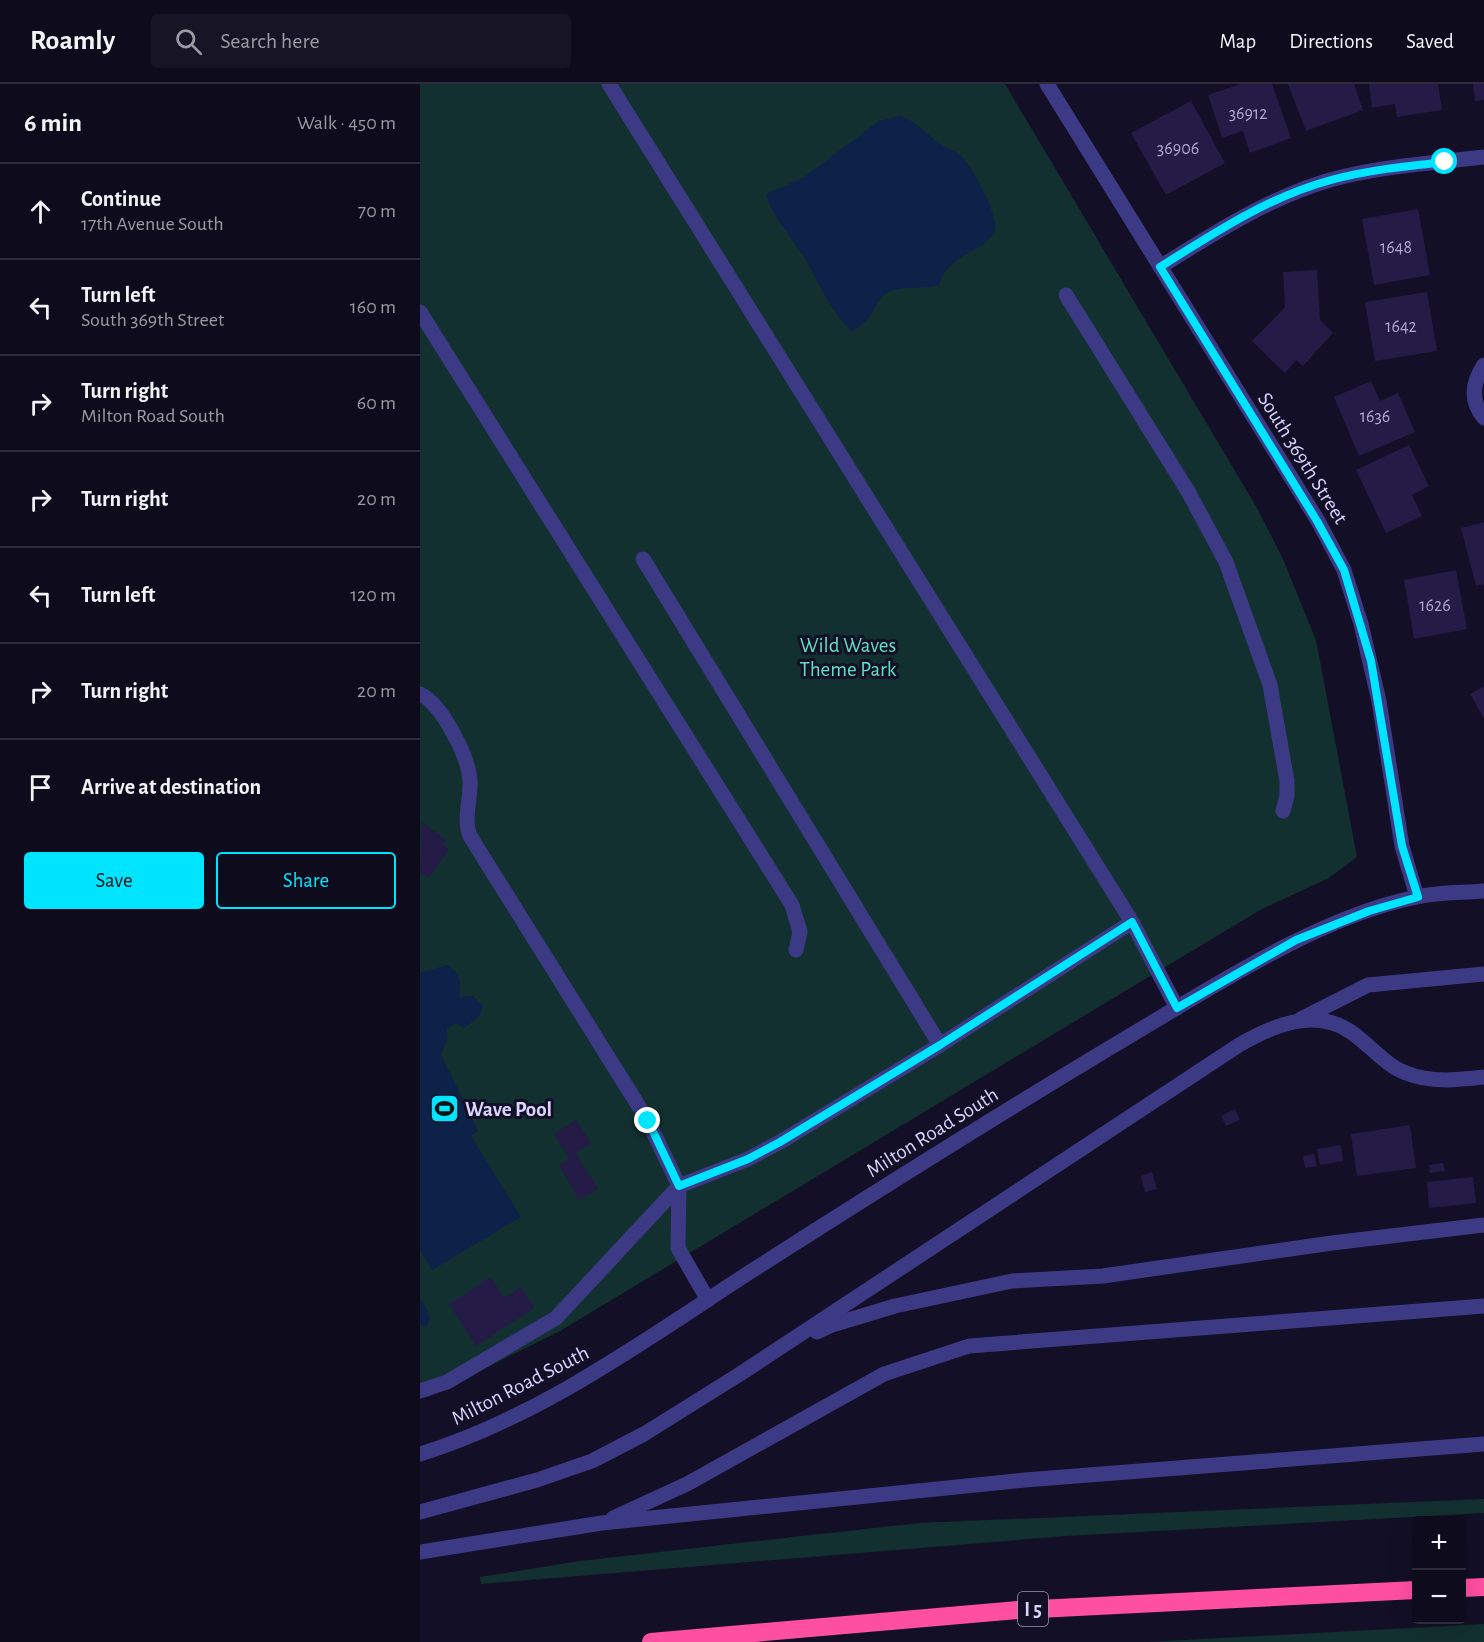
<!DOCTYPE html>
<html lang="en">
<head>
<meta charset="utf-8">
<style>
	:root { --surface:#0e0b1c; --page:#171425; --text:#f1f3f6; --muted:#9b9ba3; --line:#2e2b3b; --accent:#00e5ff }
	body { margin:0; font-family:"Alegreya Sans",sans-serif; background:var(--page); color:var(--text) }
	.controls { position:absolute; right:18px; bottom:18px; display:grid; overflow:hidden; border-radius:6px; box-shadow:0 6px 24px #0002 }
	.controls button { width:54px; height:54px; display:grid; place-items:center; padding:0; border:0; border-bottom:2px solid var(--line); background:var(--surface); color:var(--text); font:30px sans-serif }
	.stop { position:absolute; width:18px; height:18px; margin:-14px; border:4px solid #00e5ff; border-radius:50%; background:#fff }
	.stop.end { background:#00e5ff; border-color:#fff; box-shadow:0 2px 6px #0008 }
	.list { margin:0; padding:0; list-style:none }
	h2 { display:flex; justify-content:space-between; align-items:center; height:78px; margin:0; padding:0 24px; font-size:26px }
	h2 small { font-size:20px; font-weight:400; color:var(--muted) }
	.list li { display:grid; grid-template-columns:39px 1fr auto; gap:18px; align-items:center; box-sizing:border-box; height:96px; padding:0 24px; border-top:2px solid var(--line) }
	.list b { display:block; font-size:22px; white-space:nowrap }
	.list p { margin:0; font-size:20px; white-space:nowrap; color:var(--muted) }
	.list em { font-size:20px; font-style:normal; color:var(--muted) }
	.actions { display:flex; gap:12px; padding:18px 24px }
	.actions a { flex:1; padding:14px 0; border:2px solid var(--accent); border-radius:6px; text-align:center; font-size:21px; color:var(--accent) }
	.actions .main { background:var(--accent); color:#111 }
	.icon { flex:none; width:33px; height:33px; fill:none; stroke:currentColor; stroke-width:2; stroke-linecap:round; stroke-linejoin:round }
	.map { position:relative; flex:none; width:1064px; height:1558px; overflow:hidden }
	header { display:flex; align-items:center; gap:36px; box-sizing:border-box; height:84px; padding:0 30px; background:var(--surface); border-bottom:2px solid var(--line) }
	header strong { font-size:28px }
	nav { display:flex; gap:33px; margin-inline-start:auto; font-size:21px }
	.search { width:420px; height:54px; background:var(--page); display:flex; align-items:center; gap:15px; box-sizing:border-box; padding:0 21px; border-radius:6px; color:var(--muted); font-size:22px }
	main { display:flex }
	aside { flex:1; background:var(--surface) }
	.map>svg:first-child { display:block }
	.green { fill:#12302f }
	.water { fill:#0c2248 }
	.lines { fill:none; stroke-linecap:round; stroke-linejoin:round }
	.stream { stroke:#0c2248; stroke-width:9 }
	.building { fill:#241b47 }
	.service { stroke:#3d3a85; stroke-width:15 }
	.minor { stroke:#3d3a85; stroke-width:15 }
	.tertiary { stroke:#3d3a85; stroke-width:15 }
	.motorway { stroke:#ff4fa3; stroke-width:18 }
	.route { stroke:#00e5ff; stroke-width:8 }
	.labels { text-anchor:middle; stroke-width:6; stroke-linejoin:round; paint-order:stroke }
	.number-label { font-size:18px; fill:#aca6d1 }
	.shield { fill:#130f26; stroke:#9e99be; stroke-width:1.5 }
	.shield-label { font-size:20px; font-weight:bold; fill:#d9d4ff }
	.street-label { font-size:21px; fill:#d9d4ff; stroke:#130f26 }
	.park-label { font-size:21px; fill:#5fe0c0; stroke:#130f26 }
	.poi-label { font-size:21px; font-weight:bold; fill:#d9d4ff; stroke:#130f26; text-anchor:start }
</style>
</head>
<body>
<header>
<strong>Roamly</strong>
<div class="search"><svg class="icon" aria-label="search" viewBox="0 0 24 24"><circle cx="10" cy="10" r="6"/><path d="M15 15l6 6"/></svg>Search here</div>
<nav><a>Map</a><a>Directions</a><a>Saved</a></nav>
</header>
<main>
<aside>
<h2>6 min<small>Walk · 450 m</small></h2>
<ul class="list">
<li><svg class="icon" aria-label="ahead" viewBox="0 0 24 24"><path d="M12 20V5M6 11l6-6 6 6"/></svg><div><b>Continue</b><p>17th Avenue South</p></div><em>70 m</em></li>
<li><svg class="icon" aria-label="left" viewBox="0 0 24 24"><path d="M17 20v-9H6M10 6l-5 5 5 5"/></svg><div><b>Turn left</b><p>South 369th Street</p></div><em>160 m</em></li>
<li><svg class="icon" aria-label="right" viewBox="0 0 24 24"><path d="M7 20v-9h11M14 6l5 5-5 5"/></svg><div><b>Turn right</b><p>Milton Road South</p></div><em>60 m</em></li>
<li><svg class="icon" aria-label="right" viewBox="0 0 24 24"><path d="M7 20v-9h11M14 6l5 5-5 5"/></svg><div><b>Turn right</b></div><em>20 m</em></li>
<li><svg class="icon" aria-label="left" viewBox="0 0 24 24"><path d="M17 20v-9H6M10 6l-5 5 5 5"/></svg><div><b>Turn left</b></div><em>120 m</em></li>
<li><svg class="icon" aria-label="right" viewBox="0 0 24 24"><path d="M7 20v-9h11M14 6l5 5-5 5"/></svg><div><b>Turn right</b></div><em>20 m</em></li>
<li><svg class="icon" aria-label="arrive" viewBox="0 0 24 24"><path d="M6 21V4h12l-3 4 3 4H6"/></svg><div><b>Arrive at destination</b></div></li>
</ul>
<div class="actions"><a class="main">Save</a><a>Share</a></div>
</aside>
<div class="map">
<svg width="1064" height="1558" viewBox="0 0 1064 1558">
	<rect width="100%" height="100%" fill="#130f26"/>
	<path class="green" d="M0,0h585l252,424 26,51 33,81 41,217 -28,21 -69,32 -700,421 -130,65 -10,3z
		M1064,1415v14l-418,23 -585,48 -1,-7 100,-16 339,-38z
		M1064,1540v18h-337z"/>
	<path class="water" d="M479,32c19,5 29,21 45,30 6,4 11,4 16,9 11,10 42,65 34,78 -14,23 -44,18 -55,52 -15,5 -39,0 -52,8 -16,11 -10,27 -36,38 -21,-21 -32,-48 -47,-74 -13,-22 -31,-38 -38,-63l37,-16 76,-57z
		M27,881c14,9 14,16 12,32l14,-1 10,10 -4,11 -15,11 -8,-5 -9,6v10l-6,15 37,77 -7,5 50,81 -89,53 -12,-20v-277z"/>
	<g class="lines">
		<path class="stream" d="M0,1222l5,11 -1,5"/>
	</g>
	<path class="building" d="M821,0h31l19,54 -41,15 -7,-22 -21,7 -14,-43z
		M868,0h66l9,26 -57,21z
		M949,0h69l4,26 -45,7 -2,-13 -23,4z
		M1053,0h11v16l-9,1z
		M771,17l34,62 -59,32 -35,-62z
		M998,125l12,66 -56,10 -12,-66z
		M897,186l3,50 13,13 -30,33 -7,-6 -11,13 -33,-32 33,-34 -2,-35z
		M1007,208l10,59 -62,10 -10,-59z
		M951,297l9,20 18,-8 17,39 -56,24 -25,-59z
		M989,361l20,41 -17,9 10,21 -36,17 -30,-63z
		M1064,438v62l-8,2 -15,-58z
		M1036,486l11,59 -53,10 -10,-59z
		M1064,602v33l-14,-25z
		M2,738l24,18 -3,5 6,5 -20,28 -9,-6z
		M815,1025l5,11 -14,6 -5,-10z
		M156,1036l15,24 -15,9 22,36 -19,11 -20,-35 10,-7 -15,-24z
		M990,1041l6,43 -59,8 -6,-42z
		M921,1061l2,16 -23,4 -3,-16z
		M894,1070l3,12 -12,2 -2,-12z
		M1023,1079l2,8 -15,2 -1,-8z
		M732,1088l5,17 -12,3 -4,-16z
		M1053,1093l3,26 -47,5 -2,-26z
		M71,1193l13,21 17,-11 13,21 -58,38 -27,-42z"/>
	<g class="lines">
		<path class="service" d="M189,0l523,838 45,86
			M646,211l123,198 37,69 44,123 17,96v15l-4,15
			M0,228l372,593 8,27 -4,18
			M223,475l297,486
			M0,610c22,10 48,62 50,86 1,19 -7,39 0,56l178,285 31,65 -1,62 30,52
			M881,935l67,-34 116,-11
			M397,1248l15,-7 63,-19 117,-25 91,-5 229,-33 152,-18
			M0,1307l27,-9 109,-64 123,-132 69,-27 32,-17 160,-97 192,-123
			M0,1428l117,-32 55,-19 52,-27 96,-60 499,-329c33,-19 76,-38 112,-13 19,13 34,33 55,41 25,10 52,7 78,4
			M193,1434l74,-34 197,-110 85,-28 515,-40
			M0,1468l182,-29 423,-43 459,-36"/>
		<path class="minor" d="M627,0l271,437 26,49 17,54 18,77 23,145 15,51
			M740,183c54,-34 108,-69 170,-87 50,-14 103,-17 154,-23
			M1064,281c-12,18 -14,36 0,53"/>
		<path class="tertiary" d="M0,1370c120,-37 225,-114 330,-182 128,-82 257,-163 388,-241 82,-49 186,-116 279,-134 22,-5 45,-4 67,-6"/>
		<path class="motorway" d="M1042,1504l22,-1
			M231,1558l367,-32 398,-20"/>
	</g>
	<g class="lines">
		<path class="route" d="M228,1037l31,65 69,-27 32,-17 160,-97 192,-123 45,86 119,-68 73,-29 49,-14 -16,-51 -31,-185 -27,-91 -27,-49 -157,-254c54,-34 108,-70 171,-87 37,-10 76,-14 114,-18"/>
	</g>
	<defs>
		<symbol id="stadium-square" viewBox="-11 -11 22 22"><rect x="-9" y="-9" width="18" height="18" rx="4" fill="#00e5ff" stroke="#130f26"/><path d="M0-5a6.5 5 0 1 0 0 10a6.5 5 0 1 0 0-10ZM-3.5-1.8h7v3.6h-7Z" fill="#111"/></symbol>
	</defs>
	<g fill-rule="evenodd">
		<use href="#stadium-square" x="8" y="1008" width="33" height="33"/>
	</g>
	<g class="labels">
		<g class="number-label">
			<text x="828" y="35">36912</text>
			<text x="758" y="70">36906</text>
			<text x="976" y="169">1648</text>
			<text x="981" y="248">1642</text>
			<text x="955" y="338">1636</text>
			<text x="1015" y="527">1626</text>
		</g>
		<rect class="shield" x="598" y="1508" width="30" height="34" rx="4.5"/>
		<g class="shield-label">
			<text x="613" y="1532">I 5</text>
		</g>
		<g class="street-label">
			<text transform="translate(883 374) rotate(58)" y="7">South 369th Street</text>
			<text transform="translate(512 1048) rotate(-32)" y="7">Milton Road South</text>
			<text transform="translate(100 1301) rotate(-27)" y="7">Milton Road South</text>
		</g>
		<g class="park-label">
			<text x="428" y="568">Wild Waves<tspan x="428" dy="24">Theme Park</tspan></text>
		</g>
		<g class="poi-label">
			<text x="45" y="1032">Wave Pool</text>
		</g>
	</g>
</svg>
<div class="controls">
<button>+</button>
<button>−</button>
</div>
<div class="stop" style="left:1025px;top:78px"></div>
<div class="stop end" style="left:228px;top:1037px"></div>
</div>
</main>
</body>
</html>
